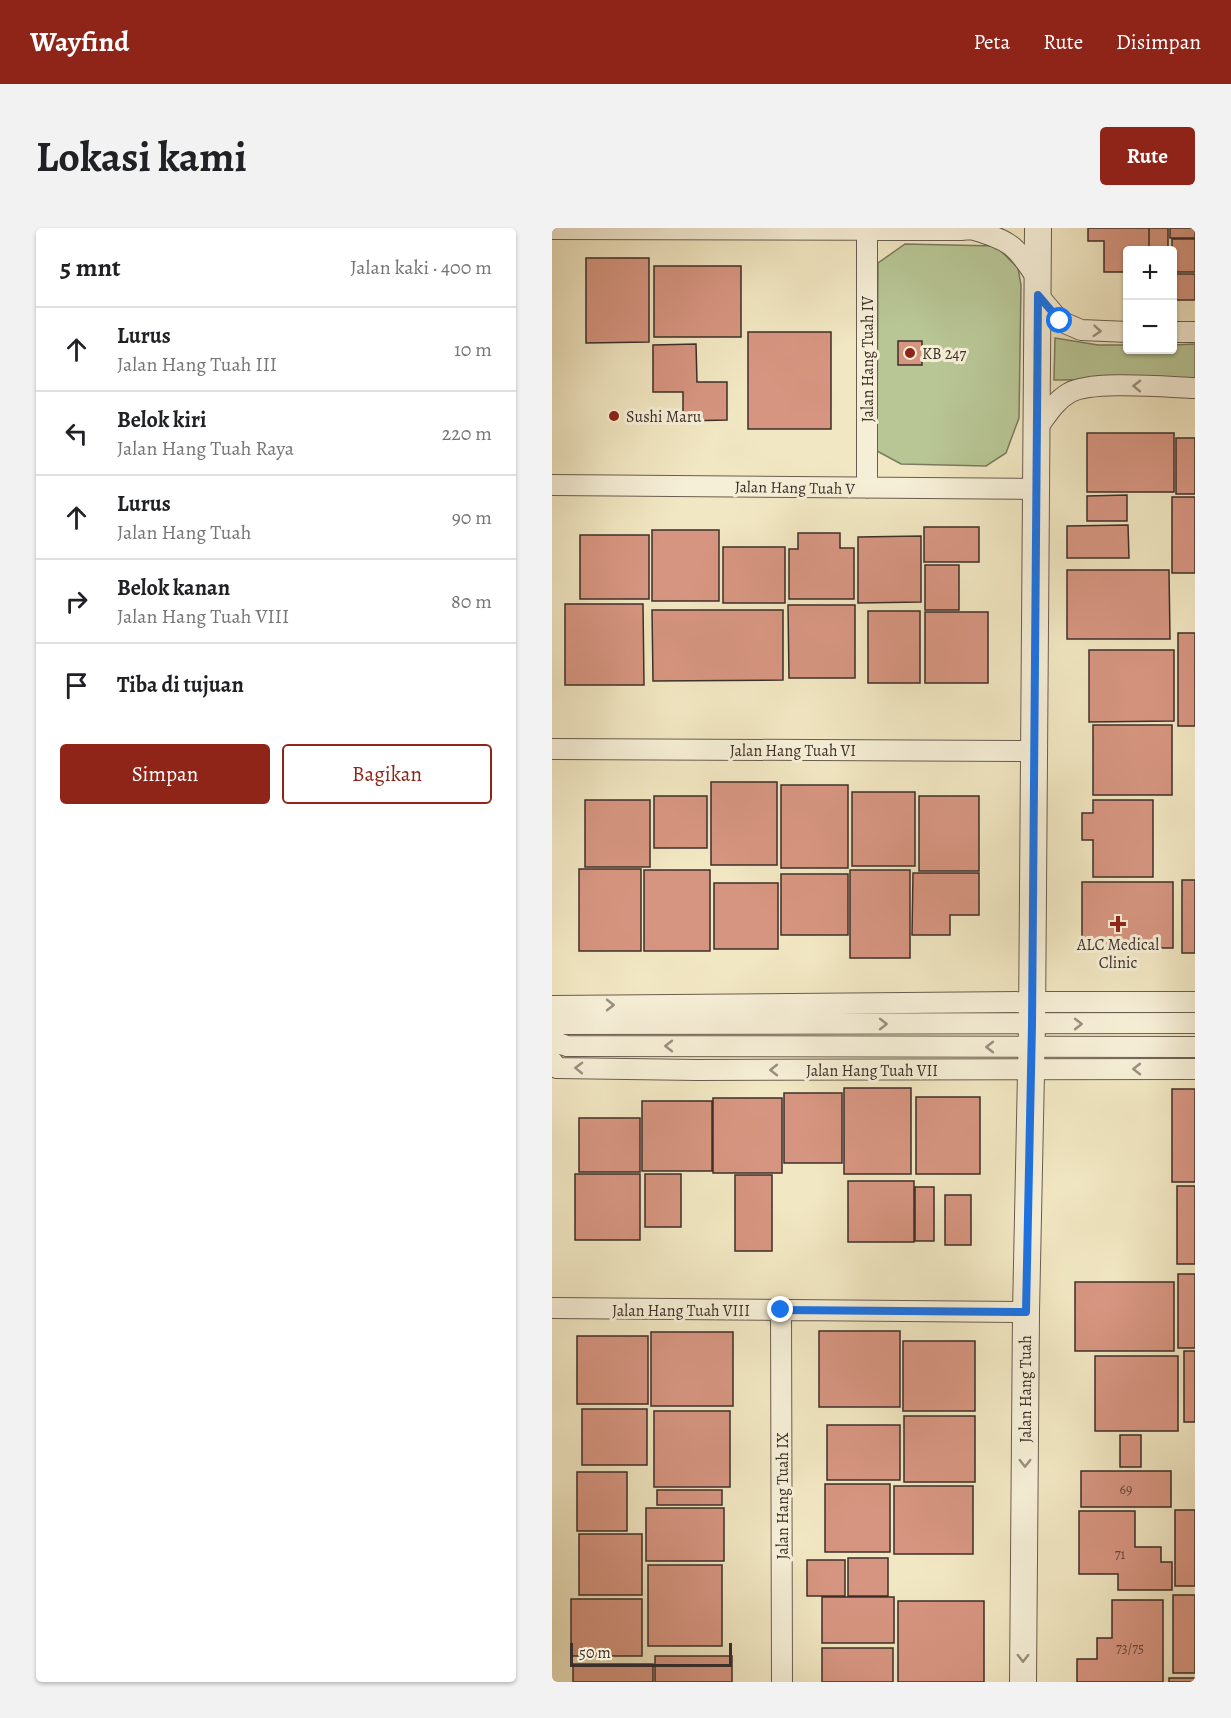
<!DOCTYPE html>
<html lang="id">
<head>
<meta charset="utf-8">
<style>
	:root { --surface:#fff; --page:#f2f2f2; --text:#202124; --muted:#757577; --line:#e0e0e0; --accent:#8f2418 }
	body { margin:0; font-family:Alegreya,serif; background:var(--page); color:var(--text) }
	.controls { position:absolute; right:18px; top:18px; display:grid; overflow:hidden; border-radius:6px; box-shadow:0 2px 4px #0004 }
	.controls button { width:54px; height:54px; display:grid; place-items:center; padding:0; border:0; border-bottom:2px solid var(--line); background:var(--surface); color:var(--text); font:30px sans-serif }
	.scale { position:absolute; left:18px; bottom:15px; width:162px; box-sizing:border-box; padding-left:6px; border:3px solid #3d2f2a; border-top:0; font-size:16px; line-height:21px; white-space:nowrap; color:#3d2f2a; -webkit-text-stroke:4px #f6efd7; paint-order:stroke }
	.stop { position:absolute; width:18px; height:18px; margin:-14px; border:4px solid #1a73e8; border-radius:50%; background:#fff }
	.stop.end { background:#1a73e8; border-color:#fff; box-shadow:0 2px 6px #0008 }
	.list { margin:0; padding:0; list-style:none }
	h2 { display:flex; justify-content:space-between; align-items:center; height:78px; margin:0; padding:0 24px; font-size:26px }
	h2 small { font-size:20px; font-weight:400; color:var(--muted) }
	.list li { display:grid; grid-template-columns:39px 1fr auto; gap:18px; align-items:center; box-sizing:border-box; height:84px; padding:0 24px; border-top:2px solid var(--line) }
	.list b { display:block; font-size:22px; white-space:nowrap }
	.list p { margin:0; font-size:20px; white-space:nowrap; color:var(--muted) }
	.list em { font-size:20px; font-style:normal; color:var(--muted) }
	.actions { display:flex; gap:12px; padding:18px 24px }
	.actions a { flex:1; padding:14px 0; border:2px solid var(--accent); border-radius:6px; text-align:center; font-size:21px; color:var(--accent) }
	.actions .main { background:var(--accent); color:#fff }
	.icon { flex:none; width:33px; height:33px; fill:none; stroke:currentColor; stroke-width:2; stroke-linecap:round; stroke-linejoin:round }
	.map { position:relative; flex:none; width:643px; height:1454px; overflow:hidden; border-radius:6px }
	header { display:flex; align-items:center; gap:36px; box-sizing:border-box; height:84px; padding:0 30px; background:var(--accent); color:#fff }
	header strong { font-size:28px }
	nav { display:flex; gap:33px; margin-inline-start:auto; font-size:21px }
	.intro { display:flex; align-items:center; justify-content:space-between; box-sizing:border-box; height:144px; padding:0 36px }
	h1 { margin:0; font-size:42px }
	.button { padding:15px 27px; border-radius:6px; background:var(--accent); color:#fff; font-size:21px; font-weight:700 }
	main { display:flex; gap:36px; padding:0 36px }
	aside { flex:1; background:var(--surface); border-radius:6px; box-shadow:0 2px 4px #0004 }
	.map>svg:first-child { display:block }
	.green { fill:#b8c695; stroke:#7a7a60; stroke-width:1.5 }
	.building { fill:#d69580; stroke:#3d2f2a; stroke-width:1.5 }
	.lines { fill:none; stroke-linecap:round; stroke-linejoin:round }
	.minor-casing { stroke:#6a5d50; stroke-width:22 }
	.tertiary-casing { stroke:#6a5d50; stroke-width:28 }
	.minor { stroke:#f6efd7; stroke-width:20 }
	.tertiary { stroke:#f6efd7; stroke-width:26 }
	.oneway { stroke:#9a8f80 }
	.route { stroke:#1a73e8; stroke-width:8 }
	.poi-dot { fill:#8f2418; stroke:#f6efd7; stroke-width:2 }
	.labels { text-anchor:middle; stroke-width:6; stroke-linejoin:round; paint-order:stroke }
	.number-label { font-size:14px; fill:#634840 }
	.poi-label { font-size:16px; fill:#3d2f2a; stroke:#f6efd7; text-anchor:start }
	.street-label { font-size:16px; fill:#3d2f2a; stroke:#f6efd7 }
</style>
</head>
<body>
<header>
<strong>Wayfind</strong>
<nav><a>Peta</a><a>Rute</a><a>Disimpan</a></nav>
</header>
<div class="intro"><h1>Lokasi kami</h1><a class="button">Rute</a></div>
<main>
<aside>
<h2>5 mnt<small>Jalan kaki · 400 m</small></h2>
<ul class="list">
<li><svg class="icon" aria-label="ahead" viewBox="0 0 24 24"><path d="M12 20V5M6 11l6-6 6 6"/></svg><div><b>Lurus</b><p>Jalan Hang Tuah III</p></div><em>10 m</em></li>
<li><svg class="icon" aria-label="left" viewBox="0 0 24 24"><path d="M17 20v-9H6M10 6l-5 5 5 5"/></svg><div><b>Belok kiri</b><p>Jalan Hang Tuah Raya</p></div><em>220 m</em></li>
<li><svg class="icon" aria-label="ahead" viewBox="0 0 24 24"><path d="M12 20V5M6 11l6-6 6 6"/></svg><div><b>Lurus</b><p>Jalan Hang Tuah</p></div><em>90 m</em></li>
<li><svg class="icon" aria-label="right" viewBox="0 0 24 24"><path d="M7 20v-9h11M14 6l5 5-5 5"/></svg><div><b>Belok kanan</b><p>Jalan Hang Tuah VIII</p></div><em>80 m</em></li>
<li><svg class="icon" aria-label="arrive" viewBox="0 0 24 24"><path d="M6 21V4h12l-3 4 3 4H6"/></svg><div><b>Tiba di tujuan</b></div></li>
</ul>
<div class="actions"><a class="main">Simpan</a><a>Bagikan</a></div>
</aside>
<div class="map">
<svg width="643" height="1454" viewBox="0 0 643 1454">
	<rect width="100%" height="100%" fill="#f1e7c2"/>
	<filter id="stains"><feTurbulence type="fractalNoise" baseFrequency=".00333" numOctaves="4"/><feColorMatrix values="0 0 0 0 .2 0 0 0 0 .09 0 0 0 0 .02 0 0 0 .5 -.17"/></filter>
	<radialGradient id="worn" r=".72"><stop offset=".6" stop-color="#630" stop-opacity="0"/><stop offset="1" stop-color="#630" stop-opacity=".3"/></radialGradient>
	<path class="green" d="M353,16l91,2 22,22 3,17 -2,133 -13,35 -20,13 -85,-2 -24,-13 1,-188z
		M503,110l43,7h29l1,5h44l1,-5 22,-1v35l-141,1z"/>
	<path class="building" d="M536,0h61v22h-21v22h-24v-31h-16z
		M597,0h19v22h-19z
		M618,0h25v10h-25z
		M620,11h23v33h-23z
		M34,30h63v84l-63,1z
		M102,38h87v71h-87z
		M620,46h23v26h-23z
		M196,104h83v97h-83z
		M346,113h24v24h-24z
		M144,116l1,38h30v38l-44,1v-29h-30v-47z
		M535,205h87v59h-87z
		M624,210h19v56h-19z
		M575,267v26h-40v-25z
		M620,269h23v76h-23z
		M576,297l1,33h-62v-32z
		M372,299h55v35h-55z
		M100,302h67v71h-67z
		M246,305h42v15h14v51h-65v-50h9z
		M28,307h69v64h-69z
		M369,308v66l-63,1v-66z
		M171,319h62v56h-62z
		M373,337h34v45h-34z
		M515,342h102l1,69h-103z
		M13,376h78l1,81h-79z
		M236,377h67v73h-66z
		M100,382h131v70l-130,1z
		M316,383h52v72h-52z
		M373,384h63v71h-63z
		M626,405h17v93h-17z
		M537,422h85v71l-85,1z
		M541,497h79v70h-79z
		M159,554h66v83h-66z
		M229,557h67v83h-67z
		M300,564h63v74h-63z
		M102,568h53v52h-53z
		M367,568h60v75h-60z
		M33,572h65v67h-65z
		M541,572h60v77h-60v-37h-11v-27h11z
		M27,641h62v82h-62z
		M92,642h66v81h-66z
		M298,642h60v88h-60z
		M361,645h66v42h-29v20h-38z
		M229,646h67v61h-67z
		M630,652h13v73h-13z
		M530,654h91v66h-91z
		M162,655h64v66h-64z
		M292,860h67v86h-67z
		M620,861h23v93h-23z
		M232,865h58v70h-58z
		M364,869h64v77h-64z
		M161,870h69v75h-69z
		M90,873h70v70h-70z
		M27,890h61v54h-61z
		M23,946h65v66h-65z
		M93,946h36v53h-36z
		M183,947h37v76h-37z
		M296,953h66v61h-66z
		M625,958h18v78h-18z
		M363,959h19v54h-19z
		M393,967h26v50h-26z
		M626,1046h17v74h-17z
		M523,1054h99v69h-99z
		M267,1103h81v76h-81z
		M99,1104h82v74h-82z
		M25,1108h71v68h-71z
		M351,1113h72v70h-72z
		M632,1123h11v71h-11z
		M543,1128h83v75h-83z
		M30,1181h65v56h-65z
		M102,1183h76v76h-76z
		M352,1188h71v66h-71z
		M275,1197h73v55h-73z
		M568,1207h21v32h-21z
		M529,1243h90v36h-90z
		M25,1244h50v59h-50z
		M273,1256h65v68h-65z
		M342,1258h79v68h-79z
		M105,1262h65v15h-65z
		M94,1280h78v53h-78z
		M623,1282h20v76h-20z
		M527,1283h56v36h26v15h11v28h-54v-16h-39z
		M27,1306h63v61h-63z
		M296,1330h40v38h-40z
		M255,1332h38v36h-38z
		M96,1337h74v81h-74z
		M621,1367h22v78h-22z
		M270,1369h72v46h-72z
		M19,1371h71v57h-71z
		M560,1372h51v82h-86v-23h20v-21h15z
		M346,1373h86v81h-86z
		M270,1420h71v34h-71z
		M103,1428h77v26h-77z
		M21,1436h80v18h-80z
		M617,1450h26v4h-26z"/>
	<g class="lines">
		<defs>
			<path id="minor" d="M0,1l409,1 18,-2
				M315,2v258
				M422,2c38,11 43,17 64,50
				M486,67l22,26 21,9 47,2
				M620,104h23
				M486,199c9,-12 17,-26 31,-34 21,-13 98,-6 126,-5
				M0,257l485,4
				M0,521l482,2
				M0,778l480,-4h163
				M0,796l643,-1
				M0,813l15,5 628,1
				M0,833l5,7 140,2 498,-1
				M0,1080l474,4
				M229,1082l1,372"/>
			<path id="tertiary" d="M471,1454l3,-370 6,-288 6,-796"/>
		</defs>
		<use href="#minor" class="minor-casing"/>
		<use href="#tertiary" class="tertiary-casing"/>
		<use href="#minor" class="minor"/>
		<use href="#tertiary" class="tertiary"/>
	</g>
	<defs><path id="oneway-chevron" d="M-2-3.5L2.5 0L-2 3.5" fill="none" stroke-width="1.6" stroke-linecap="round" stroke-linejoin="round" transform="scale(1.5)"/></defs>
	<g class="oneway">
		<use href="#oneway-chevron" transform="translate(545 103) rotate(4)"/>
		<use href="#oneway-chevron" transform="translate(585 158) rotate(-179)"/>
		<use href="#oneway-chevron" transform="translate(58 777)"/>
		<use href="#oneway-chevron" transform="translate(331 796)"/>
		<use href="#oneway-chevron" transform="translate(526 796)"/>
		<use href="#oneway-chevron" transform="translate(117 818) rotate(180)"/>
		<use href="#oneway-chevron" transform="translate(438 819) rotate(-180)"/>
		<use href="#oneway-chevron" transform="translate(27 840) rotate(-179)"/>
		<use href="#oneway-chevron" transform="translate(585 841) rotate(180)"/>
		<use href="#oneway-chevron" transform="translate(222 842) rotate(180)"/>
		<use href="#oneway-chevron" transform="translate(473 1235) rotate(90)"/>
		<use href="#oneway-chevron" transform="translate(471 1430) rotate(90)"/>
	</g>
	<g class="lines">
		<path class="route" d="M229,1082l245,2 6,-288 6,-729 22,26"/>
	</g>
	<g class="poi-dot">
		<circle cx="358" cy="125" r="6"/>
		<circle cx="62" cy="188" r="6"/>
		<path d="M563 687h6v6h6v6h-6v6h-6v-6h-6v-6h6z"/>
	</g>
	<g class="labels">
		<g class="number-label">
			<text x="574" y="1266">69</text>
			<text x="568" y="1331">71</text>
			<text x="578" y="1425">73/75</text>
		</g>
		<g class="poi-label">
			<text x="370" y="131">KB 247</text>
			<text x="74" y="194">Sushi Maru</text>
			<text x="566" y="722" text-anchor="middle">ALC Medical<tspan x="566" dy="18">Clinic</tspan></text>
		</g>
		<g class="street-label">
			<text transform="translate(315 131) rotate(-90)" y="6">Jalan Hang Tuah IV</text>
			<text transform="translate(243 259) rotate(1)" y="6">Jalan Hang Tuah V</text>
			<text x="241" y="528">Jalan Hang Tuah VI</text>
			<text x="320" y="848">Jalan Hang Tuah VII</text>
			<text x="129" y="1088">Jalan Hang Tuah VIII</text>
			<text transform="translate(473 1161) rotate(-90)" y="6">Jalan Hang Tuah</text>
			<text transform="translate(230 1268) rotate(-90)" y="6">Jalan Hang Tuah IX</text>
		</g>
	</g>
	<rect width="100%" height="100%" filter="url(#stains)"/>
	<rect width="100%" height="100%" fill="url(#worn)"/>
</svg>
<div class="controls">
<button>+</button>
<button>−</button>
</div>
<div class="scale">50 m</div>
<div class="stop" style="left:508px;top:93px"></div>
<div class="stop end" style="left:229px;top:1082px"></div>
</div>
</main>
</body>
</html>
